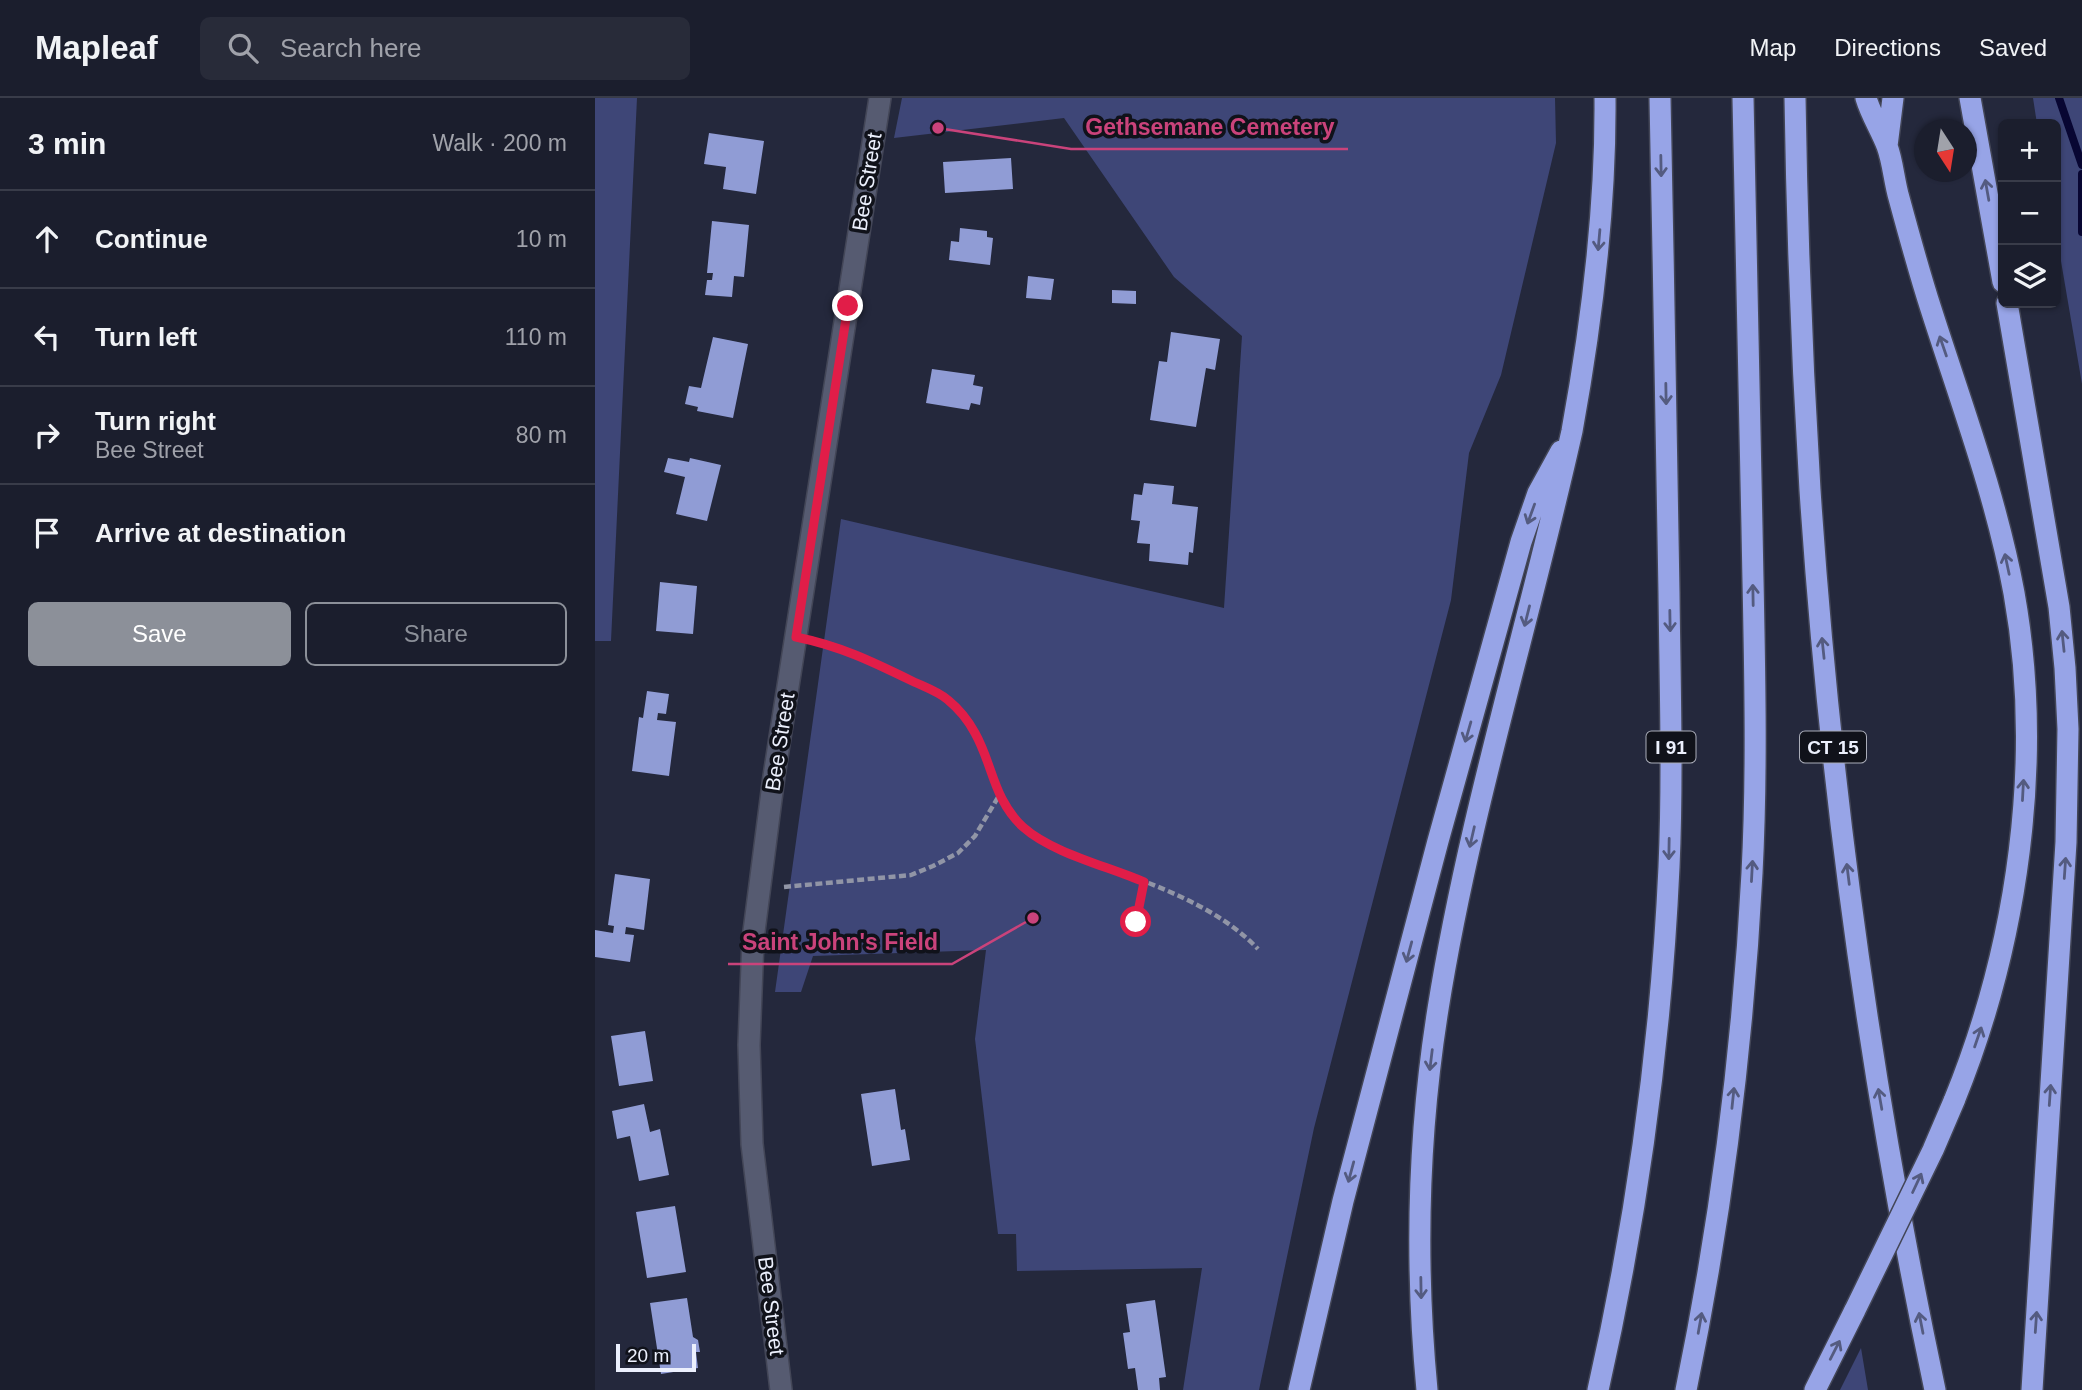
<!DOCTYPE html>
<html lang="en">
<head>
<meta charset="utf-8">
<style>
	:root { --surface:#1b1e2d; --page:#282b39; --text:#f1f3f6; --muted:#a0a2aa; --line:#393c49; --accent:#8c9099 }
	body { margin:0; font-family:Arial,sans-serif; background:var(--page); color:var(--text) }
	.controls { position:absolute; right:21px; top:21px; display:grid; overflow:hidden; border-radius:10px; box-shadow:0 2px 5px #0004 }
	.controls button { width:63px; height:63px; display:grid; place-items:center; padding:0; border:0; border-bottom:2px solid var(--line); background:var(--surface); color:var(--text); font:35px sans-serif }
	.compass { position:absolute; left:1319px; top:21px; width:63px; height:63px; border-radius:50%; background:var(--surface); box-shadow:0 2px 5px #0004; rotate:168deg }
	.scale { position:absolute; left:21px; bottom:18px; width:80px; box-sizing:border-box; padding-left:7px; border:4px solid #ecf0fd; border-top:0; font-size:19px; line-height:24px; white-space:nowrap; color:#ecf0fd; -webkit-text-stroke:5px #10121a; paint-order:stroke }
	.stop { position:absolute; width:21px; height:21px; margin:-16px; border:5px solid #e11d48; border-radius:50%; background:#fff }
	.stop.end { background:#e11d48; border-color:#fff; box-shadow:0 2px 7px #0008 }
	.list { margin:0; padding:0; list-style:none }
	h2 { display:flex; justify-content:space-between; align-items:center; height:91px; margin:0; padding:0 28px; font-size:30px }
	h2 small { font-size:23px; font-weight:400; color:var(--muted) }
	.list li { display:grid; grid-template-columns:46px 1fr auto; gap:21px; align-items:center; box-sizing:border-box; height:98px; padding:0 28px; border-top:2px solid var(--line) }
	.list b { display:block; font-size:26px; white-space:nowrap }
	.list p { margin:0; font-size:23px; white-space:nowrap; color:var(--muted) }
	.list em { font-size:23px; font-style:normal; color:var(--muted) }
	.actions { display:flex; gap:14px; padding:21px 28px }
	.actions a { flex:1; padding:16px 0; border:2px solid var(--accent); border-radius:10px; text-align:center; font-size:24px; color:var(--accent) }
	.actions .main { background:var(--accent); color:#fff }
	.icon { flex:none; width:38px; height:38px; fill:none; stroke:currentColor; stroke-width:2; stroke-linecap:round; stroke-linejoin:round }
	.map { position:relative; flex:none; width:1487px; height:1292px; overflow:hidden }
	header { display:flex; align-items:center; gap:42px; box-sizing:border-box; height:98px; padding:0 35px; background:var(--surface); border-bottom:2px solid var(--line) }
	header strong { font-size:33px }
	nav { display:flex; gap:38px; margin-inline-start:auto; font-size:24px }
	.search { width:490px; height:63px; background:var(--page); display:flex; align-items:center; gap:18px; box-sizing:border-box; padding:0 24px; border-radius:10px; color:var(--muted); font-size:26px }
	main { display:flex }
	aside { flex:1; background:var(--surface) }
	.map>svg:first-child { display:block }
	.green { fill:#3e4677 }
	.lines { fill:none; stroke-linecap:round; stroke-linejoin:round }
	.stream { stroke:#080632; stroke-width:8 }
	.building { fill:#909cd5 }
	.secondary-casing { stroke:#434657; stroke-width:24 }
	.highway-casing { stroke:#434657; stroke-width:24 }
	.path { stroke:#9195a6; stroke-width:4.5; stroke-dasharray:7 3.5; stroke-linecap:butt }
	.secondary { stroke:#565b71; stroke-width:21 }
	.highway { stroke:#97a4e7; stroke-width:21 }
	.highway-bridge-casing { stroke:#434657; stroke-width:24; stroke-linecap:butt }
	.highway-bridge { stroke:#97a4e7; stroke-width:21 }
	.oneway { stroke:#545b80 }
	.route { stroke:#e11d48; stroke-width:9 }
	.labels { text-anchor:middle; stroke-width:7; stroke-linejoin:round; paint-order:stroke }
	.shield { fill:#10121a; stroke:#aaadb9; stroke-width:2 }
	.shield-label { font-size:19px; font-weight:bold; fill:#ecf0fd }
	.street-label { font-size:21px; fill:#ecf0fd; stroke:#10121a }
	.leader { fill:none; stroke:#ca437b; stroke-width:2.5 }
	.callout-dot { fill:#ca437b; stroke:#10121a; stroke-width:2.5 }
	.callout-label { font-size:23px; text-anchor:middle; font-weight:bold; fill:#ca437b; stroke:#10121a; stroke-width:7; stroke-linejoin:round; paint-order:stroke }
</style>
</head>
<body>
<header>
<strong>Mapleaf</strong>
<div class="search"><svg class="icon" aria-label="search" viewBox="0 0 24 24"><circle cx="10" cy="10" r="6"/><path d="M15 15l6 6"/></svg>Search here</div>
<nav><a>Map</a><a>Directions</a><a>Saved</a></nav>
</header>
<main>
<aside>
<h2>3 min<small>Walk · 200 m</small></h2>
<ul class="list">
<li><svg class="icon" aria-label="ahead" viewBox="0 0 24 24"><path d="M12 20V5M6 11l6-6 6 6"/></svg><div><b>Continue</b></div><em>10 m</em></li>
<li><svg class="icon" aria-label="left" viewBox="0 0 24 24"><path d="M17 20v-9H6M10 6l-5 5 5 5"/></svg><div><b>Turn left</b></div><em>110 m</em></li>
<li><svg class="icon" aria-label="right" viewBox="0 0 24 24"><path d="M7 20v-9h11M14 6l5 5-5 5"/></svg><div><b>Turn right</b><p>Bee Street</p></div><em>80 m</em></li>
<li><svg class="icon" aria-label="arrive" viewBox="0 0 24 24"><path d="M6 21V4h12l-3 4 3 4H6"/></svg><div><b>Arrive at destination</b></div></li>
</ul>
<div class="actions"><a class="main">Save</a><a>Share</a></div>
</aside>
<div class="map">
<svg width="1487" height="1292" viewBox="0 0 1487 1292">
	<rect width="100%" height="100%" fill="#24283c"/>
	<path class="green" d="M0,0h42l-26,543h-16z
		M307,0h653l1,45 -55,232 -32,78 -18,147 -137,528 -55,262h-76l19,-122 -185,3 -1,-37h-18l-23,-195 11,-89 -173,6 -12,36h-26l66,-473 383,89 18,-272 -68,-59 -110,-159 -170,20z
		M1438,0h49v286l-26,-152v-108h-19z
		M1266,1250l7,42h-28z"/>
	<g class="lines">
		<path class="stream" d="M1464,0l23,67
			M1487,76v58"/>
	</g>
	<path class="building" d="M114,35l55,8 -8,53 -33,-5 3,-22 -22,-3z
		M416,60l2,31 -68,4 -2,-31z
		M117,123l37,4 -5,52 -10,-1 -2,21 -27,-2 2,-15h5l1,-7h-6z
		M365,130l27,3v6l6,1 -3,27 -41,-5 2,-19 8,1z
		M433,178l26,3 -3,21 -25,-2z
		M517,192l24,1v13l-24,-1z
		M576,234l49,7 -5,31 -9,-2 -10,59 -46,-7 9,-59 8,1z
		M118,239l35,7 -15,74 -36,-7 1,-4 -13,-3 4,-18 12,2z
		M337,271l43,6 -2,10 10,2 -3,18 -9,-2 -2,7 -43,-7z
		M73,360l21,4 1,-4 31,7 -14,56 -31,-7 9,-37 -21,-5z
		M549,385l30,3 -2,18 26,3 -5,46 -4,-1 -1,13 -39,-4 1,-17 -13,-1 3,-22 -9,-1 3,-26 8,1z
		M65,484l37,4 -4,48 -37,-3z
		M52,593l22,3 -3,20 -8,-1 -1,7 19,2 -7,54 -37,-5 7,-54 4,1z
		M20,776l35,5 -6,51 -18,-3 -1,7 9,1 -4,27 -35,-5v-27l18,3 1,-7 -6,-1z
		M50,933l8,50 -34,5 -8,-50z
		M300,991l6,41 4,-1 5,31 -38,6 -11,-72z
		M49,1006l6,28 10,-3 9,46 -30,6 -9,-45 -13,3 -5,-28z
		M80,1108l11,66 -39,6 -11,-66z
		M92,1200l6,39 5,3 2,12h-4l2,16 -37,6 -11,-71z
		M560,1202l11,77 -7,1 1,12h-22l-3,-22 -7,1 -5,-36 7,-1 -4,-28z"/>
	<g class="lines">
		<defs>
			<path id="secondary" d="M186,1292l-29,-246 -3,-99 4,-106 21,-163 106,-678"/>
			<path id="highway" d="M1200,0c2,131 7,262 15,392 20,303 62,603 125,900
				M1271,0c5,17 15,32 21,48 6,16 7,35 12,52 10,37 20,74 32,111 30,94 65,187 83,284 30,167 4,351 -60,508
				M1375,0l33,184
				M1292,48l6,-48
				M1412,205l52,304 6,61 3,61 -2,113 -34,548
				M704,1292l44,-189 95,-360 83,-299 17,-49 23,-42
				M832,1292c-12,-126 -9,-256 11,-381 31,-195 91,-385 134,-578 20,-110 34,-221 33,-333
				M1003,1292c39,-172 63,-347 71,-523 4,-91 1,-182 0,-274 -2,-165 -6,-330 -9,-495
				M1091,1292c35,-170 57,-343 66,-517 6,-114 2,-230 0,-345 -3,-143 -6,-287 -9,-430
				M1220,1292l40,-80"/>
		</defs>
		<use href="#secondary" class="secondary-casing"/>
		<use href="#highway" class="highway-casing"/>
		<path class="path" d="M223,543c31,7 59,23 88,37 13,6 27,12 38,19 13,8 24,23 31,36 17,32 19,68 49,94 20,18 46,26 71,35 57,23 120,42 163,87
			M189,789l127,-12 22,-9 25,-13 17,-17 25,-42
			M541,824l8,-40"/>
		<use href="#secondary" class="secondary"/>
		<use href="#highway" class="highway"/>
		<defs>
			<path id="highway-bridge" d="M1260,1212l78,-160 21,-49"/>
		</defs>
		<use href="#highway-bridge" class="highway-bridge-casing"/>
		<use href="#highway-bridge" class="highway-bridge"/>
	</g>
	<defs><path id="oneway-shaft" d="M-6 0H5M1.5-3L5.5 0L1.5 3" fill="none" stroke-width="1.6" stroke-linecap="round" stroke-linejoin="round" transform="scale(1.75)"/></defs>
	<g class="oneway">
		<use href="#oneway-shaft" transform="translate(1066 68) rotate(89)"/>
		<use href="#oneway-shaft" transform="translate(1392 92) rotate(-100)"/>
		<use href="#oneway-shaft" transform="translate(1004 142) rotate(95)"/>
		<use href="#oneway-shaft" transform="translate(1348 248) rotate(-109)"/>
		<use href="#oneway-shaft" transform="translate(1071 296) rotate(89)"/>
		<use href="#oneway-shaft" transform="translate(936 416) rotate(110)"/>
		<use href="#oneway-shaft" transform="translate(1412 466) rotate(-102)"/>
		<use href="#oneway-shaft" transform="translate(1158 497) rotate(-91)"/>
		<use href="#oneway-shaft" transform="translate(932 518) rotate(104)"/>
		<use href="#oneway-shaft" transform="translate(1075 523) rotate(89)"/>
		<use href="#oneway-shaft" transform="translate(1468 543) rotate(-96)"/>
		<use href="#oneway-shaft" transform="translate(1228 550) rotate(-96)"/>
		<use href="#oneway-shaft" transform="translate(873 634) rotate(106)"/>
		<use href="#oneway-shaft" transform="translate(1428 692) rotate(-87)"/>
		<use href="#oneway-shaft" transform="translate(877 739) rotate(103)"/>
		<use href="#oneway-shaft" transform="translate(1074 751) rotate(91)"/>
		<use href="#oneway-shaft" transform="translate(1470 770) rotate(-86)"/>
		<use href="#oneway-shaft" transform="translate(1157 773) rotate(-87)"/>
		<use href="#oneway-shaft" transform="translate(1253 776) rotate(-97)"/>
		<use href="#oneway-shaft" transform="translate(814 854) rotate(105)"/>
		<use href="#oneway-shaft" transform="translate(1383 939) rotate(-71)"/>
		<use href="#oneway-shaft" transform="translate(836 962) rotate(97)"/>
		<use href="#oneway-shaft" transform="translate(1455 997) rotate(-86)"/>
		<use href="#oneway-shaft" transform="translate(1138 1000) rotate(-84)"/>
		<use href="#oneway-shaft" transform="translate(1285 1001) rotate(-100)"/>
		<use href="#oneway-shaft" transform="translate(756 1074) rotate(105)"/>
		<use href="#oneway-shaft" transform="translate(1322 1085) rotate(-65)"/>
		<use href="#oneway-shaft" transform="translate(826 1190) rotate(89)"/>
		<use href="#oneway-shaft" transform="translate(1441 1224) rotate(-86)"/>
		<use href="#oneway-shaft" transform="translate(1105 1225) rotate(-80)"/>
		<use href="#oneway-shaft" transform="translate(1326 1225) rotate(-101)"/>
		<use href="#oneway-shaft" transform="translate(1240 1252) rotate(-63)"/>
	</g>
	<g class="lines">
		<path class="route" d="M253,208l-52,331c44,9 75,24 114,43 12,6 28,11 38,20 11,9 20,20 27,33 18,32 18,66 48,94 29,26 84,39 121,55l-8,40"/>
	</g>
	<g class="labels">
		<g class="shield">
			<rect x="1051.5" y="633.5" width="49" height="31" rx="5"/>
			<rect x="1205" y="633.5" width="66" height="31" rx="5"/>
		</g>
		<g class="shield-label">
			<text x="1076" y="656">I 91</text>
			<text x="1238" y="656">CT 15</text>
		</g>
		<g class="street-label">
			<text transform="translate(272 84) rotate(-81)" y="7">Bee Street</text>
			<text transform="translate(185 644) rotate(-81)" y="7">Bee Street</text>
			<text transform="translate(176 1208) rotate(83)" y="7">Bee Street</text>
		</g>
	</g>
	<path class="leader" d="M343 30L476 51H753M438 820L357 866H133"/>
	<g class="callout-dot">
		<circle cx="343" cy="30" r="7"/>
		<circle cx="438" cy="820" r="7"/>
	</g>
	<g class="callout-label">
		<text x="615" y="37">Gethsemane Cemetery</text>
		<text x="245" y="852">Saint John's Field</text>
	</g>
</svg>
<div class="controls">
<button>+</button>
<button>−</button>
<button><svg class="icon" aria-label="layers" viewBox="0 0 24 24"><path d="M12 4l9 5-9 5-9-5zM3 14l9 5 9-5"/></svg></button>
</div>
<svg class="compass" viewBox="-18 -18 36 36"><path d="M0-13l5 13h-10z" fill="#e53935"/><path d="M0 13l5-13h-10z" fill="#a0a2aa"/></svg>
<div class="scale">20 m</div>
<div class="stop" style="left:541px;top:824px"></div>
<div class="stop end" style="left:253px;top:208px"></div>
</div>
</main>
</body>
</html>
